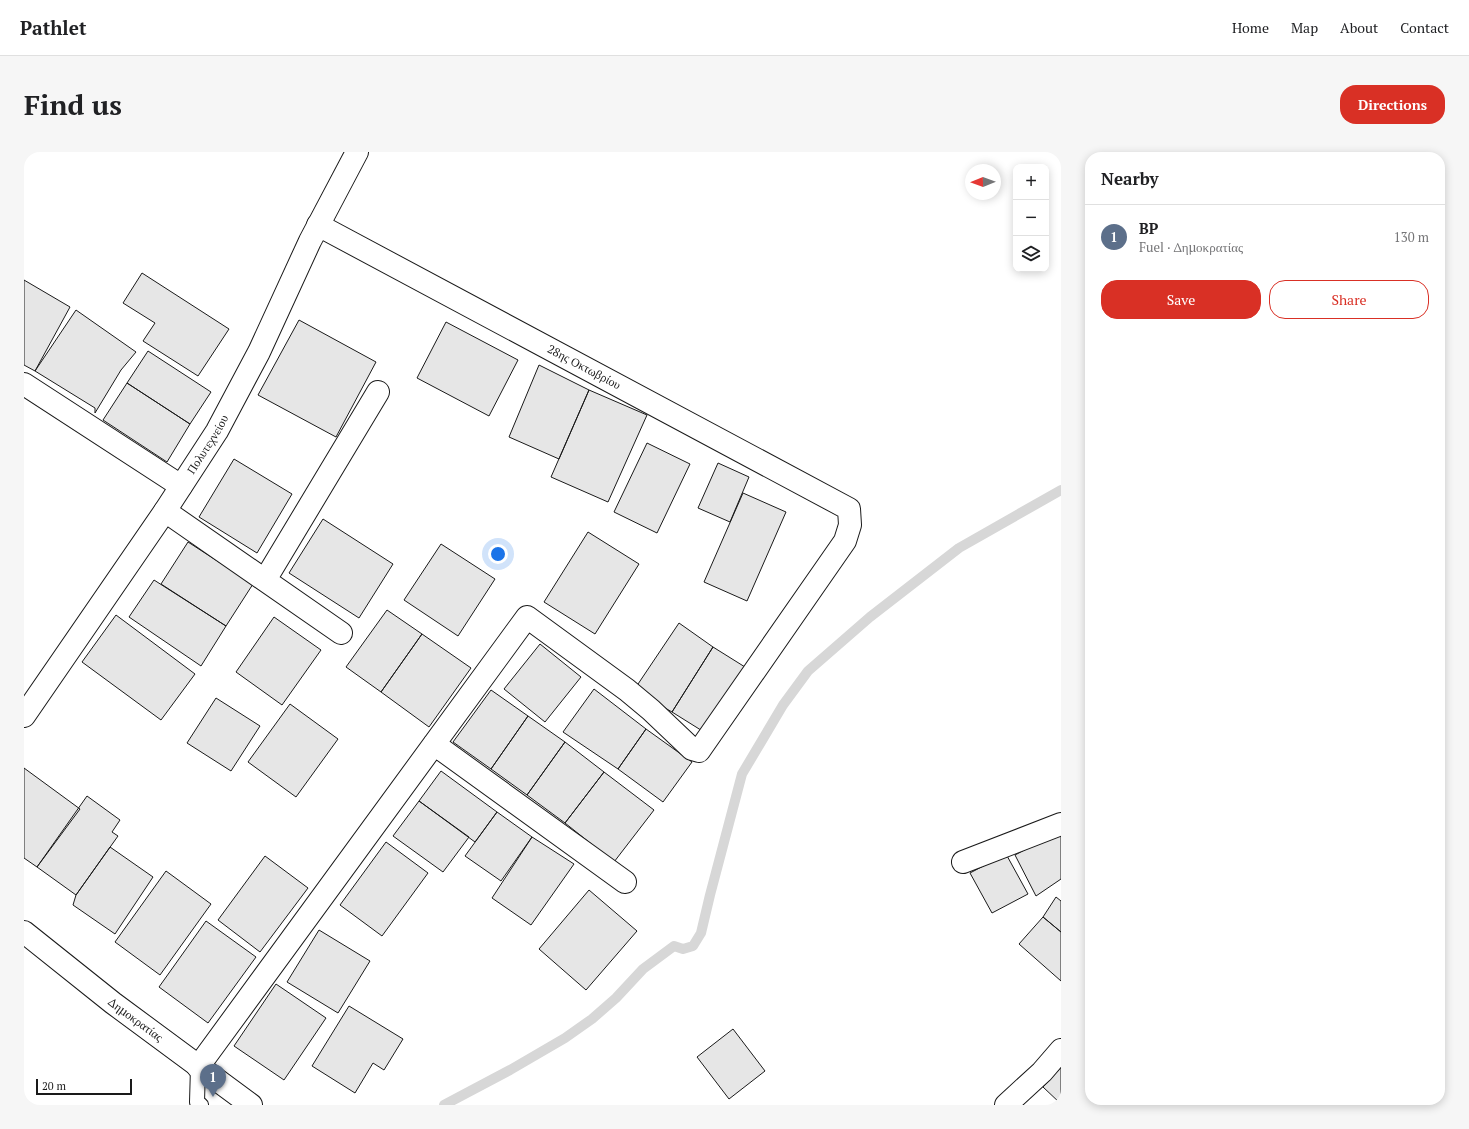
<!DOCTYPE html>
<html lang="en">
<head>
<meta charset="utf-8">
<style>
	:root { --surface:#fff; --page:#f6f6f6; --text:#202124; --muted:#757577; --line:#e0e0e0; --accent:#d93025 }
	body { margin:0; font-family:"PT Serif",serif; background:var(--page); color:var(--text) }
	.controls { position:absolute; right:12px; top:12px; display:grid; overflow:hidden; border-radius:8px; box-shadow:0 2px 10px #0003 }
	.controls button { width:36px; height:36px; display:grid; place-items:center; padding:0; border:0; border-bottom:1px solid var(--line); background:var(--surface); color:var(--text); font:20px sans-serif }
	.compass { position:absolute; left:941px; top:12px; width:36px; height:36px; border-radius:50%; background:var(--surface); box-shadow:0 2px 10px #0003; rotate:269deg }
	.scale { position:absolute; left:12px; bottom:10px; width:96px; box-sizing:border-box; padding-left:4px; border:2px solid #1a1a1a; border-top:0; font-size:11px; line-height:14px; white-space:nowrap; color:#1a1a1a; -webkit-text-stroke:3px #fff; paint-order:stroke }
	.you { position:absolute; left:474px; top:402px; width:14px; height:14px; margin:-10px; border:3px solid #fff; border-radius:50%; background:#1a73e8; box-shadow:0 0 0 6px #1a73e833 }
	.badge { display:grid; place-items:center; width:26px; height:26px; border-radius:50%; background:var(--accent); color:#fff; font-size:13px; font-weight:700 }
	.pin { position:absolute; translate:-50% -33px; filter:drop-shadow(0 1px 2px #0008) }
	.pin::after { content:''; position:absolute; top:21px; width:14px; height:12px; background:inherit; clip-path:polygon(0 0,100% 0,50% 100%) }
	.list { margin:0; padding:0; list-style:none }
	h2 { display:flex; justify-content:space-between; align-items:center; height:52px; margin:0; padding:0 16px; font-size:17px }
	h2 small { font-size:13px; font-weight:400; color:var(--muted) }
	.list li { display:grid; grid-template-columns:26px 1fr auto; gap:12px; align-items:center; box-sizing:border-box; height:64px; padding:0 16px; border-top:1px solid var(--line) }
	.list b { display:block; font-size:15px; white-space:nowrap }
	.list p { margin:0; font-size:13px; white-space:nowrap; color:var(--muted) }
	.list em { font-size:13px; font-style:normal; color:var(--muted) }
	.actions { display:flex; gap:8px; padding:12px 16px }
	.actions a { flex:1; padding:9px 0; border:1px solid var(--accent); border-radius:16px; text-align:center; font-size:14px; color:var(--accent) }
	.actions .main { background:var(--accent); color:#fff }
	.icon { flex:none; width:22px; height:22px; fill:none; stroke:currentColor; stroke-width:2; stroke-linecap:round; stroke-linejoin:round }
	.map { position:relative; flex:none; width:1037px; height:953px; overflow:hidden; border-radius:16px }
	header { display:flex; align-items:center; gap:24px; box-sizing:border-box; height:56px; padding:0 20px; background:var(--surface); border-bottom:1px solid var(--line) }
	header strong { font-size:19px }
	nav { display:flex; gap:22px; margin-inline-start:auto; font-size:14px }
	.intro { display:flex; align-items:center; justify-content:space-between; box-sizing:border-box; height:96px; padding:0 24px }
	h1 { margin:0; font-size:28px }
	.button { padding:10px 18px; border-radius:16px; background:var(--accent); color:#fff; font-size:14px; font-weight:700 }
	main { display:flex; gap:24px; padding:0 24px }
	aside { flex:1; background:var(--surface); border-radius:16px; box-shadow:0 2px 10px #0003 }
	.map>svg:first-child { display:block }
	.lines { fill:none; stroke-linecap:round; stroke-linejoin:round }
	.stream { stroke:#d7d7d7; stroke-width:10 }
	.building { fill:#e6e6e6; stroke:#1a1a1a }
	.lane-casing { stroke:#1a1a1a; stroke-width:16 }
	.street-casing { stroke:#1a1a1a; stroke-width:24 }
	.secondary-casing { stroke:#1a1a1a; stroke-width:24 }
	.primary-casing { stroke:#1a1a1a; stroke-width:24 }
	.lane { stroke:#fff; stroke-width:14 }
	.street { stroke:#fff; stroke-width:22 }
	.secondary { stroke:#fff; stroke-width:22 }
	.primary { stroke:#fff; stroke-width:22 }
	.labels { text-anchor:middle; stroke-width:3; stroke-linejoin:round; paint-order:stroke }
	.street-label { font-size:12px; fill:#1a1a1a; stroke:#fff }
</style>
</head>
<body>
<header>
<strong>Pathlet</strong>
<nav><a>Home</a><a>Map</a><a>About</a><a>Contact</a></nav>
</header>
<div class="intro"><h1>Find us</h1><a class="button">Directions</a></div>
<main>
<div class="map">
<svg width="1037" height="953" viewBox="0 0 1037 953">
	<rect width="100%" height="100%" fill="#fff"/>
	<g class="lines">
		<path class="stream" d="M420,953l66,-35 55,-32 27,-19 24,-21 27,-29 31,-23 9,3 10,-3 8,-13 9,-38 32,-121 41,-69 25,-34 62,-54 89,-69 102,-58"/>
	</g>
	<path class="building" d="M118,121l87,56 -31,47 -55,-35 12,-18 -32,-20z
		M0,128l46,27 -35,64 -11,-6z
		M52,158l60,42 -15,18 -26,43v-5l-60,-37z
		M275,168l77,42 -40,75 -78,-42z
		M422,170l72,38 -29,56 -72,-38z
		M124,199l63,41 -21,32 -63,-41z
		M515,213l50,25 -30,69 -50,-22z
		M103,231l63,41 -23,38 -64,-42z
		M565,238l58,25 -39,87 -57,-25z
		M623,291l43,21 -33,69 -43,-21z
		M210,307l58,35 -35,59 -58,-36z
		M694,311l31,14 -19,45 -32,-14z
		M719,341l43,19 -39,89 -43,-19z
		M299,367l70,45 -34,54 -70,-45z
		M564,380l51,32 -44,70 -51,-32z
		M164,390l65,42 -27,42 -65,-42z
		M417,392l54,35 -37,57 -54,-36z
		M130,428l72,46 -25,40 -72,-49z
		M363,458l35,24 -41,58 -35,-25z
		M92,463l79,59 -34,46 -79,-58z
		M250,465l47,33 -39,55 -46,-33z
		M655,471l34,24 -41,65 -38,-22z
		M398,482l49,34 -42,59 -48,-35z
		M516,492l41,33 -36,45 -41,-33z
		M689,495l32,20 -41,65 -32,-20z
		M570,537l52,40 -28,40 -55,-37z
		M467,538l37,26 -37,53 -38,-27z
		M192,546l44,28 -29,45 -44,-28z
		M266,552l48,35 -42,58 -48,-35z
		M504,564l37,26 -38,53 -36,-26z
		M622,577l46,33 -29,40 -45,-33z
		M541,590l39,30 -39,51 -38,-28z
		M0,616l56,41 -43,58 -13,-9z
		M417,619l56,41 -22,30 -56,-41z
		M580,620l50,38 -40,52 -49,-39z
		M63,644l33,24 -8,12 6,4 -42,59 -39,-28z
		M395,649l50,36 -26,35 -50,-36z
		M473,660l35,25 -31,44 -36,-25z
		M1037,679v48l-25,17 -21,-41z
		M508,685l42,27 -43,61 -39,-27z
		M362,690l42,31 -46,63 -42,-31z
		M86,695l43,30 -38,57 -42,-29 3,-10z
		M982,702l22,40 -36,19 -22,-40z
		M241,704l43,32 -48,64 -42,-32z
		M142,719l45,33 -51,71 -45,-33z
		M565,738l48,41 -51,59 -47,-41z
		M1032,745l5,4v31l-18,-15z
		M1019,765l18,15v49l-42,-37z
		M182,769l50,36 -48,66 -49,-36z
		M295,778l51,31 -32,52 -51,-31z
		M252,832l50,34 -42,62 -50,-34z
		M325,854l54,33 -19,31 -11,-7 -18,30 -43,-27z
		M709,877l32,42 -36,28 -32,-42z
		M1037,915v37l-18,-17z"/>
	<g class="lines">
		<defs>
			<path id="lane" d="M174,915l-1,35 4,3"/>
			<path id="street" d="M0,232l157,102
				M141,359l176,122
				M241,428l113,-188
				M410,592l191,138
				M939,710l98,-38
				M174,915l329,-450 100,73 24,20 41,39 7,2 146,-210 5,-16 -1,-16 -531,-284
				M982,953l36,-33 19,-22"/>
			<g id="secondary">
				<path id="s1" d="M0,564l141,-205 52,-80 42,-79 51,-111 47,-89"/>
			</g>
			<g id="primary">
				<path id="s2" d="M0,780l89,71 138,102"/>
			</g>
		</defs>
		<use href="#lane" class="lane-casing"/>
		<use href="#street" class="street-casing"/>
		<use href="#secondary" class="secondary-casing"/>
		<use href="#primary" class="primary-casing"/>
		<use href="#lane" class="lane"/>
		<use href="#street" class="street"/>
		<use href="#secondary" class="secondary"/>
		<use href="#primary" class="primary"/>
	</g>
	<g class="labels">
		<g class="street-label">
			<text transform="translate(560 215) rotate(28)" y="4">28ης Οκτωβρίου</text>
			<text dy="4" stroke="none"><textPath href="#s1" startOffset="328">Πολυτεχνείου</textPath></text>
			<text dy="4" stroke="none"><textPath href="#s2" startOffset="142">Δημοκρατίας</textPath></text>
		</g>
	</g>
</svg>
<div class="controls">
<button>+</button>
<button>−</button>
<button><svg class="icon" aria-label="layers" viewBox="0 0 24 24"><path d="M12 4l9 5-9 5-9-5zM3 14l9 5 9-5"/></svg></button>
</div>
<svg class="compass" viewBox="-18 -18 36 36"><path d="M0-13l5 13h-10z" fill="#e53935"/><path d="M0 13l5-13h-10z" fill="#757577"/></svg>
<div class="scale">20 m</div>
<div class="you"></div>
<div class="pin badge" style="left:189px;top:945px;background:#5c6f8a">1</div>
</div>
<aside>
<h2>Nearby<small></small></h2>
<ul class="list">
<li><span class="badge" style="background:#5c6f8a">1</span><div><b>BP</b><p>Fuel · Δημοκρατίας</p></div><em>130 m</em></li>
</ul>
<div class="actions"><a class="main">Save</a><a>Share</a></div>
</aside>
</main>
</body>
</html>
